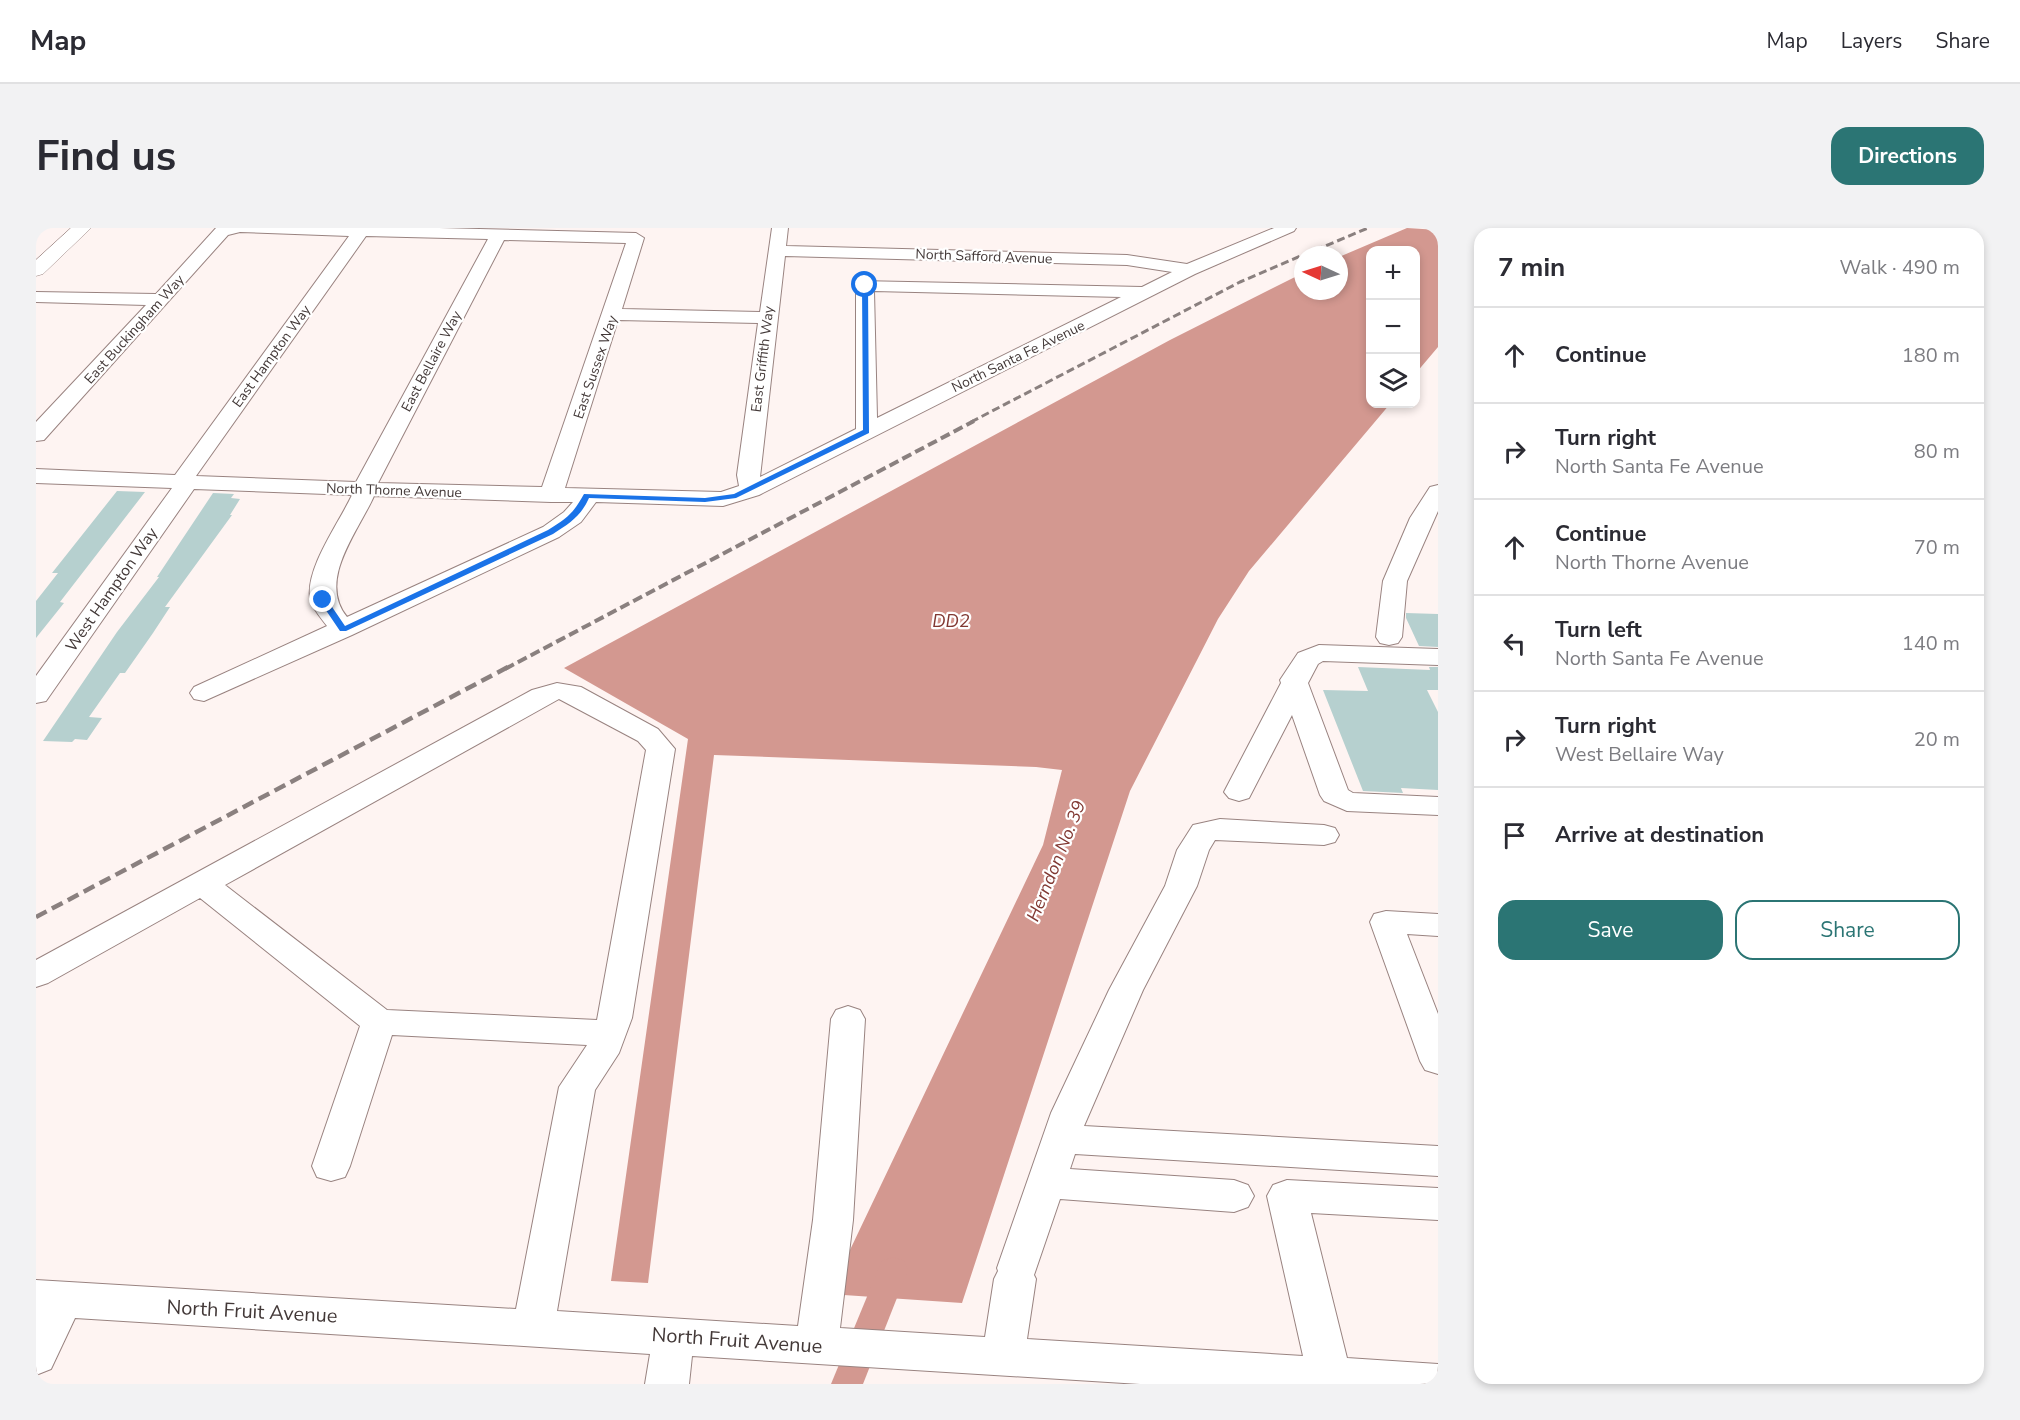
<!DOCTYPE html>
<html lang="en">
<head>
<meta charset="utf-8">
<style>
	:root { --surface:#fff; --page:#f2f2f3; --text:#2b2b33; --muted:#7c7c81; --line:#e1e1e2; --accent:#2b7574 }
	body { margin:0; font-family:"Nunito Sans",sans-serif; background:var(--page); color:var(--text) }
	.controls { position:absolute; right:18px; top:18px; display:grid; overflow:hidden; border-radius:12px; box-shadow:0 3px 9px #0003 }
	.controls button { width:54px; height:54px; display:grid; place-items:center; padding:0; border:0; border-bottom:2px solid var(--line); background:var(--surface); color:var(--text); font:30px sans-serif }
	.compass { position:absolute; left:1258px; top:18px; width:54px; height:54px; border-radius:50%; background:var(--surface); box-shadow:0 3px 9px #0003; rotate:274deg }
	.stop { position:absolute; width:18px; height:18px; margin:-14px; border:4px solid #1a73e8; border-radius:50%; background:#fff }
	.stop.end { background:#1a73e8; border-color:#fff; box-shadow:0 2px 6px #0008 }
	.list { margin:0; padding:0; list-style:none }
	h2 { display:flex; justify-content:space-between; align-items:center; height:78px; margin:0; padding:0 24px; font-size:26px }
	h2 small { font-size:20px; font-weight:400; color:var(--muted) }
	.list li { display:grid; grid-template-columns:39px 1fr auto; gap:18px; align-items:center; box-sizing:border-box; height:96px; padding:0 24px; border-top:2px solid var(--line) }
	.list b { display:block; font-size:22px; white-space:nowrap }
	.list p { margin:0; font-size:20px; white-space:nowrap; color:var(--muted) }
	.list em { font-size:20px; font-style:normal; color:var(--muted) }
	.actions { display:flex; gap:12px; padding:18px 24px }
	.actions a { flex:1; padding:14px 0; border:2px solid var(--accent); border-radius:18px; text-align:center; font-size:21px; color:var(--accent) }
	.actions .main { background:var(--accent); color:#fff }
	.icon { flex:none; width:33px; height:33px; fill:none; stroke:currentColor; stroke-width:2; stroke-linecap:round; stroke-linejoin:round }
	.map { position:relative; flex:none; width:1402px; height:1156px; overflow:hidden; border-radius:18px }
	header { display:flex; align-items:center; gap:36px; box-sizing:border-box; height:84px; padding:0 30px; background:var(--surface); border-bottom:2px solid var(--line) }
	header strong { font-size:28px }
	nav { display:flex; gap:33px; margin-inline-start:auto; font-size:21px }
	.intro { display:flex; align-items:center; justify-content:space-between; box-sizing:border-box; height:144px; padding:0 36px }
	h1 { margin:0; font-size:42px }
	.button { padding:15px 27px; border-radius:18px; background:var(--accent); color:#fff; font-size:21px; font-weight:700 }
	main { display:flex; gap:36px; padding:0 36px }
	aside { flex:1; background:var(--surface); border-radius:18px; box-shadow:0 3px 9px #0003 }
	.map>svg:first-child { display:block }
	.water { fill:#d39890 }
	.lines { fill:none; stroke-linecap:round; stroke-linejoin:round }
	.canal { fill:#d39890; fill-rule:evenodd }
	.building { fill:#b6d0cf }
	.minor-casing { stroke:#998380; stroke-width:2 }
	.major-casing { stroke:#998380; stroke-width:1 }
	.minor { fill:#fff; fill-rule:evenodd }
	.major { fill:#fff; fill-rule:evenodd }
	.rail-far2 { stroke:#8a807f; stroke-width:3; stroke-dasharray:8 4; stroke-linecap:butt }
	.rail-far1 { stroke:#8a807f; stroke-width:4; stroke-dasharray:10 4.5; stroke-linecap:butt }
	.rail { stroke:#8a807f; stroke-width:4.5; stroke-dasharray:12 6; stroke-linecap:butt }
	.route { fill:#1a73e8 }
	.labels { text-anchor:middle; stroke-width:4.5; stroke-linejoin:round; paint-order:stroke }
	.far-street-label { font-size:14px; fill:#433938; stroke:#fff }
	.street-label { font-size:16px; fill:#433938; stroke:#fff }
	.water-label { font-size:18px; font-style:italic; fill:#813832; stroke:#fff }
	.near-street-label { font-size:20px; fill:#433938; stroke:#fff }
</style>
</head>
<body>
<header>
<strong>Map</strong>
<nav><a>Map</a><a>Layers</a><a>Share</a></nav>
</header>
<div class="intro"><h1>Find us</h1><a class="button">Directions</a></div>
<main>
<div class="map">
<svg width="1402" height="1156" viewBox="0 0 1402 1156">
	<rect width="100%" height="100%" fill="#fef4f2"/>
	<path class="water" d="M1371,0l31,2v117l-22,26v-123h-46v154h20l-141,167 -31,48 -88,172 -168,512 -133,-9 214,-449 19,-75 -26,-3 -322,-12 -66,528 -37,-2 77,-542 -124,-71 606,-328 131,-66 2,-1v18h36v-34z"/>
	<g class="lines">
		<path class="canal" d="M857,1029l11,4 4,9 -45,114h-32l47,-114 4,-9z"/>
	</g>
	<path class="building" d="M81,263l28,1 -85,110 4,1 -28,35v-37l22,-28h-6z
		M177,265l21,1 -3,4 9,1 -10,16h2l-67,92h5l-17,26 -28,40h-5l-31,44 13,1 -15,22 -12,-1 -3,3 -29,-1 74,-109 42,-55h-2z
		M1370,385l32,1v33l-19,-1 -13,-28z
		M1322,439l72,3 -1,-3h9v23h-11l11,22v78l-37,-2 2,5 -40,-2 -40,-101 45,1z"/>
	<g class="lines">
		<defs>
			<path id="minor" d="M180,0h223l197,5 8,5 -22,71 138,3 12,-84h16l-2,18 341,9 60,9 87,-36h22l-2,3 -99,43 -436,221 -36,11 -127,-4 -15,20 -22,15 -207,98 -148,66 -10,-2 -4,-6 4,-6 133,-61c-6,-8 -15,-18 -17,-28 -4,-31 29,-75 42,-103l-158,-6 -148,212 -10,2v-27l136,-188 -136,-5v-14l139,6 174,-239 -109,-4 -12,3 -184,205 -8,1v-19l110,-117 -110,-3v-10l120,2zM330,8l122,3 -132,243 -160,-6zM468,12l122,3 -84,244 -164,-4zM749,28l342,9 45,7 -30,15 -283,-6 -3,4v144l-96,48zM838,63l247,6 -244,121zM582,92l140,3 -21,152 2,11 -18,6 -156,-4zM338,268l177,6h22l-9,10 -21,15 -196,90c-30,-37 11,-85 27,-121z
				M1402,257v26l-31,70 -5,56 -4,6 -9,2 -9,-2 -4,-6 7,-56 27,-63 20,-31z
				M1283,417l119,4v16l-115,-4 -5,3 -10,19 40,107 5,3 85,4v18l-91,-4 -23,-10 -4,-6 -28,-80 -43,83 -10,3 -10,-3 -5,-6 57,-109 -1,-3 18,-27z
				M521,455l24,4 77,42 17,20 -43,269 -13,35 -24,37 -38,221 241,15 15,-106 18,-201 5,-9 12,-4 12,4 5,9 -12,201 -13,108 145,9 9,-58 4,-8 -1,-3 54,-155 58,-123 56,-104 12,-36 16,-25 27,-6 104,6 11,3 4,7 -4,7 -11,3 -109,-5 -6,10 -12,36 -54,104 -59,136 354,20v30l-363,-22 -5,15 164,11 14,5 6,11 -6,11 -14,5 -174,-13 -26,76 2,4 -9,60 276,17 -36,-160 6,-11 14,-5 151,8v32l-127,-7 36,145 91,6v20h-298l-448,-28 -3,28h-44l5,-30 -575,-36 -24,51 -15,6v-95l480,29 43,-222 28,-42 -195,-10 -42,131 -5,11 -14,4 -14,-4 -5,-11 48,-140 -160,-128 -152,85 -12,4v-27l496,-270zM523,471l79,42 8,9 -49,270 -210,-10 -162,-125z
				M1350,683l52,3v22l-31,-2 31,80v60l-13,-4 -5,-9 -50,-139 4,-8z"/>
			<path id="major" d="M35,0h20l-48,46 -7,2v-16z"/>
		</defs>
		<use href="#minor" class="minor-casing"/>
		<use href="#major" class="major-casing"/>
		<use href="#minor" class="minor"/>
		<use href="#major" class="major"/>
		<path class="rail-far2" d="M1268,27l64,-27
			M935,194l269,-140 63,-27"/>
		<path class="rail-far1" d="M469,441l469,-248"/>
		<path class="rail" d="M0,689l472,-250"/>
	</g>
	<path class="route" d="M829,56l3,1 1,148 -133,65 -31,4 -116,-4c-8,18 -19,25 -36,36l-207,97h-6l-21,-31 7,-2 19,28 203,-96c19,-12 25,-16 36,-36l121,4 29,-4 129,-64 -1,-145z"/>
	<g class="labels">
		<g class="far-street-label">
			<text transform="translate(948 28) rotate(2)" y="5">North Safford Avenue</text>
			<text transform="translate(98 101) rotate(-48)" y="5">East Buckingham Way</text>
			<text transform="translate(235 128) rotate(-54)" y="5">East Hampton Way</text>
			<text transform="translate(982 128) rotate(-26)" y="5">North Santa Fe Avenue</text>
			<text transform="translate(726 131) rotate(-83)" y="5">East Griffith Way</text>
			<text transform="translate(395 133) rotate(-62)" y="5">East Bellaire Way</text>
			<text transform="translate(559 139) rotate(-71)" y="5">East Sussex Way</text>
			<text transform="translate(358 262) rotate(2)" y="5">North Thorne Avenue</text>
		</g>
		<g class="street-label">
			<text transform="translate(75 361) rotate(-55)" y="6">West Hampton Way</text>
		</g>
		<g class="water-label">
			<text x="915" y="399">DD2</text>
			<text transform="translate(1020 633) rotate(-68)" y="6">Herndon No. 39</text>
		</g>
		<g class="near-street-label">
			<text transform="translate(216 1083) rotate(3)" y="7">North Fruit Avenue</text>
			<text transform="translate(701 1112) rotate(4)" y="7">North Fruit Avenue</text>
		</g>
	</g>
</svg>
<div class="controls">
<button>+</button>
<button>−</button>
<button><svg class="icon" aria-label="layers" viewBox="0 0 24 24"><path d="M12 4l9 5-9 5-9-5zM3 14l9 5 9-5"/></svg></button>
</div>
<svg class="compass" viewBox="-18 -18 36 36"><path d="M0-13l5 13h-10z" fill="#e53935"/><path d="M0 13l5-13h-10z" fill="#7c7c81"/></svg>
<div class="stop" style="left:829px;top:57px"></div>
<div class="stop end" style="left:287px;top:372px"></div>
</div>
<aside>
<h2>7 min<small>Walk · 490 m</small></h2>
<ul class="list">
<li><svg class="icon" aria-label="ahead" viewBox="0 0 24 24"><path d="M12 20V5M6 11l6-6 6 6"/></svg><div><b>Continue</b></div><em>180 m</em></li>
<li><svg class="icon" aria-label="right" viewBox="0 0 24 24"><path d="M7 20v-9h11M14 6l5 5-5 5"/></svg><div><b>Turn right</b><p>North Santa Fe Avenue</p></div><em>80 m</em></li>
<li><svg class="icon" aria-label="ahead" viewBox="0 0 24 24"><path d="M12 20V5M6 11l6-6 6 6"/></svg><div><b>Continue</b><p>North Thorne Avenue</p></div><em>70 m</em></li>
<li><svg class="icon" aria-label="left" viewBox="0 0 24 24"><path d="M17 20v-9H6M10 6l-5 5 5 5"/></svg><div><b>Turn left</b><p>North Santa Fe Avenue</p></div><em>140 m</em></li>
<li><svg class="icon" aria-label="right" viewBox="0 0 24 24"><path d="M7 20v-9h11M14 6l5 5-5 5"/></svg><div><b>Turn right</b><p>West Bellaire Way</p></div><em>20 m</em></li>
<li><svg class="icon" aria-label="arrive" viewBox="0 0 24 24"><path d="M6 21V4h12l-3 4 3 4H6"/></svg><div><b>Arrive at destination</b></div></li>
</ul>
<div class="actions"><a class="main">Save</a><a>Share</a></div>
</aside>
</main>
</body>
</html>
